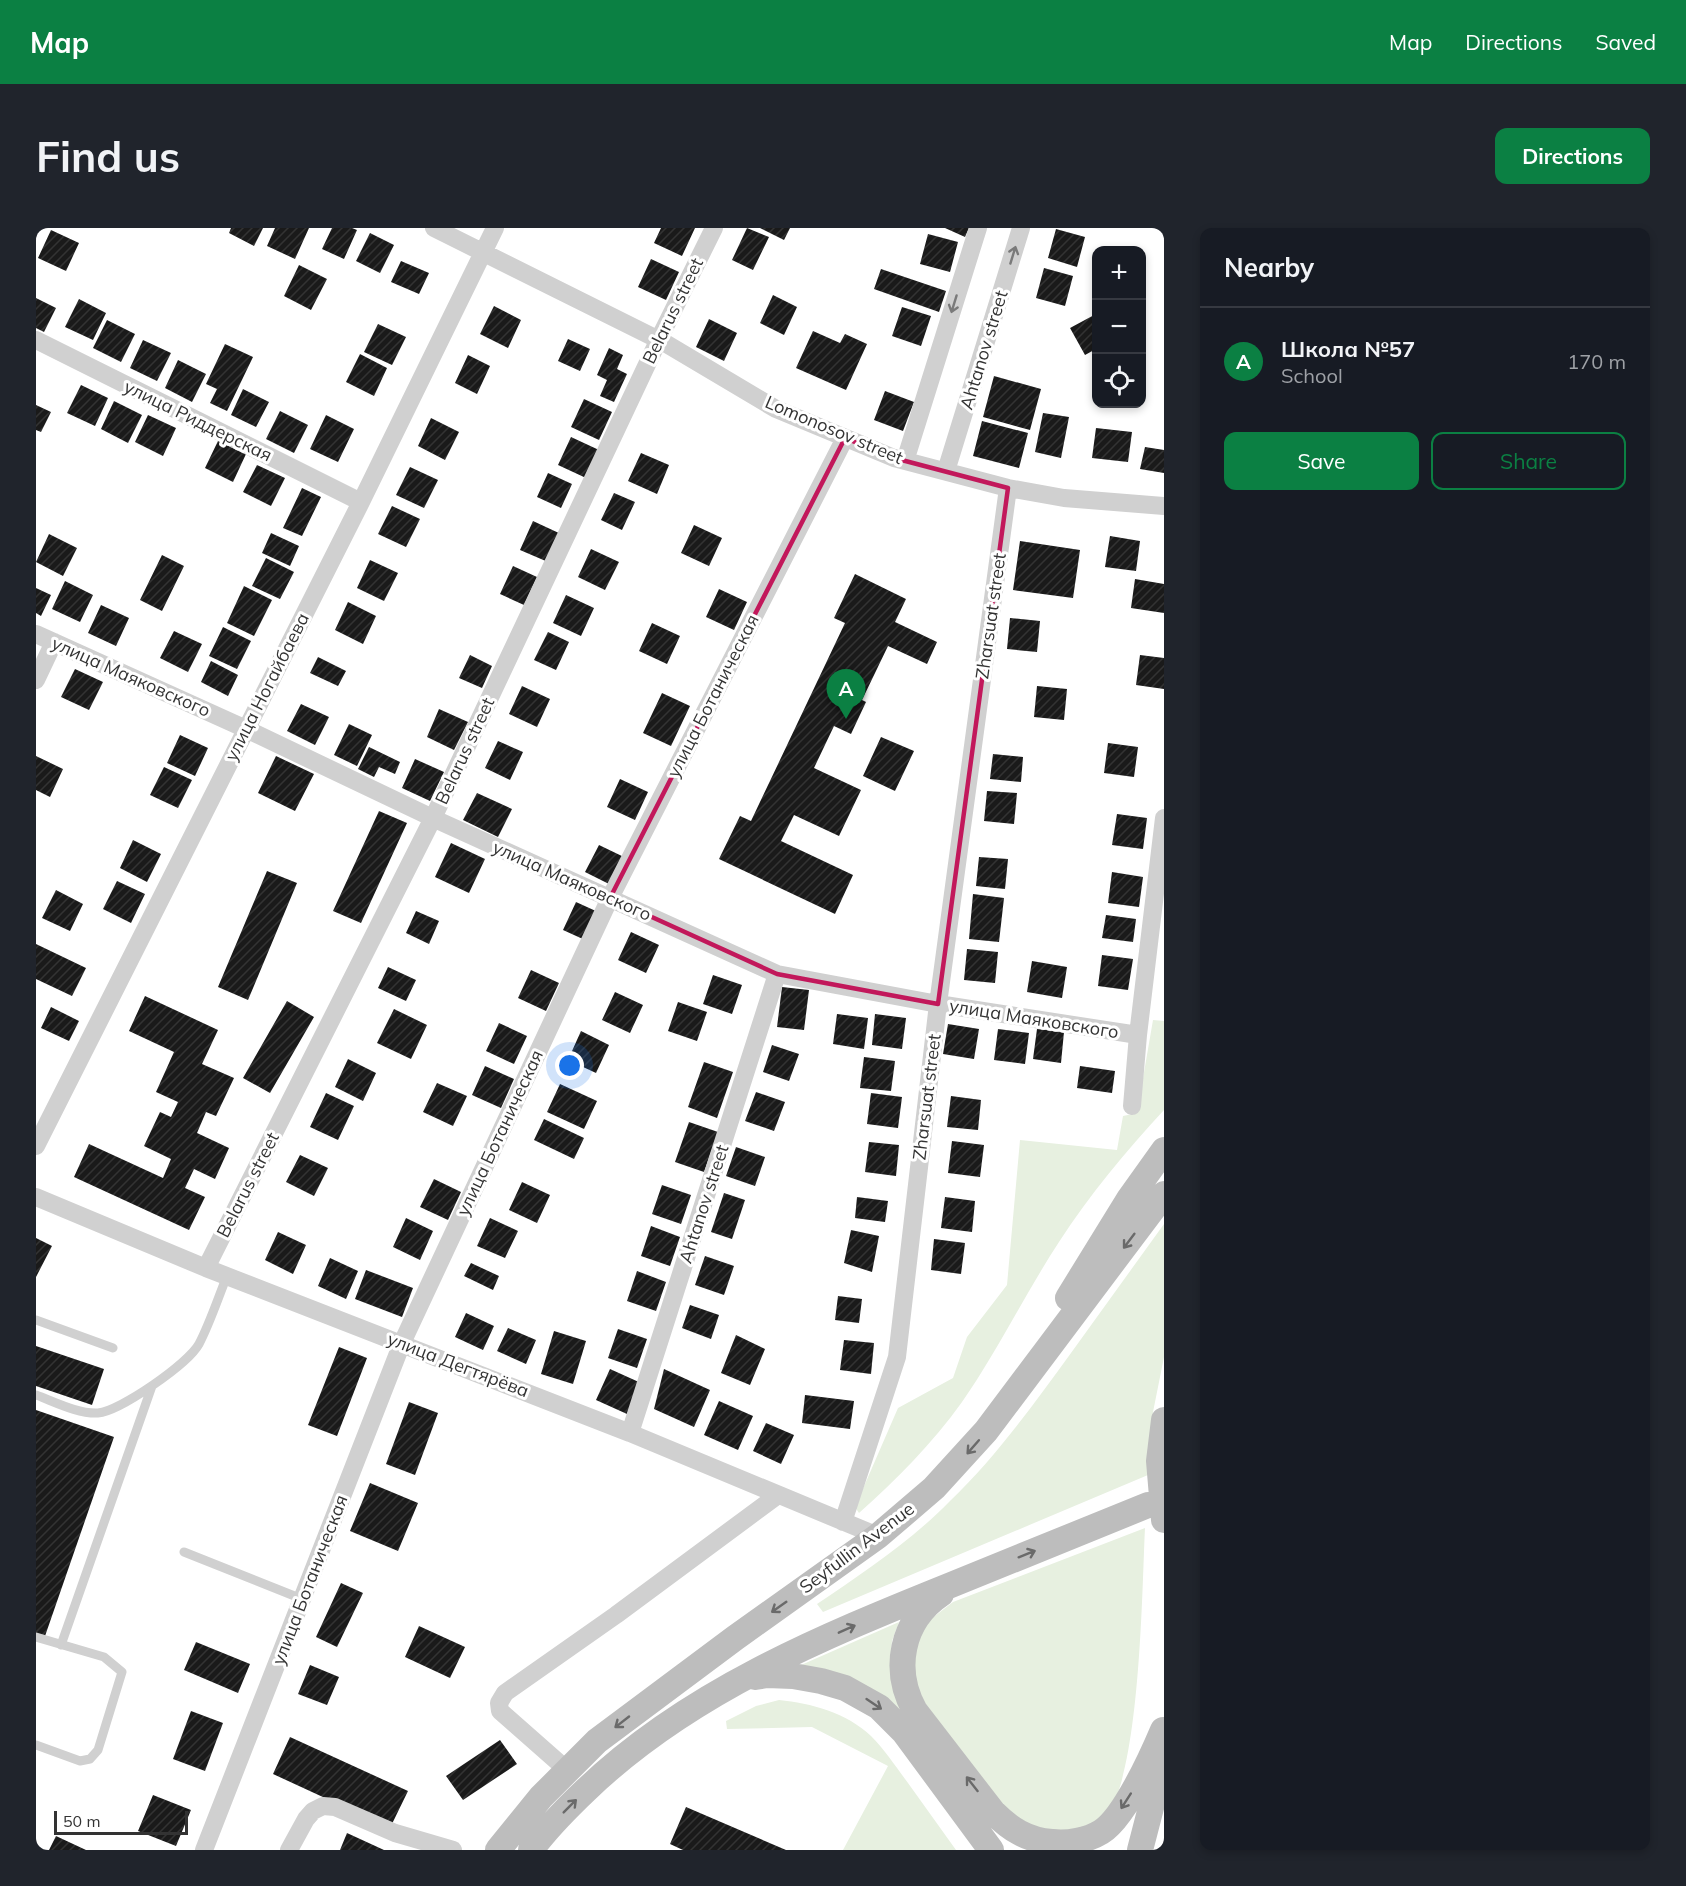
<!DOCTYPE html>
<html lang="en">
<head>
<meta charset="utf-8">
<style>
	:root { --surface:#171b24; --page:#20242c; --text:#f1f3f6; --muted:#9ea1a6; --line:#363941; --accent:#0b8043 }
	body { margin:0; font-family:Mulish,sans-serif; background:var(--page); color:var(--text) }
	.controls { position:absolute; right:18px; top:18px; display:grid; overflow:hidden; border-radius:12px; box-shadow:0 3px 9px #0003 }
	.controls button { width:54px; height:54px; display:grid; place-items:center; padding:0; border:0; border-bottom:2px solid var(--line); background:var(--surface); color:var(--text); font:30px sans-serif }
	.scale { position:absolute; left:18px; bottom:15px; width:134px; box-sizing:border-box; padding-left:6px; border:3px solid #333; border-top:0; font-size:16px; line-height:21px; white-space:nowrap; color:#333; -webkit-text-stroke:4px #fff; paint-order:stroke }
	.you { position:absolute; left:534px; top:838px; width:21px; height:21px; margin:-15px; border:4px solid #fff; border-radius:50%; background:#1a73e8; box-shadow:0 0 0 9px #1a73e833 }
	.badge { display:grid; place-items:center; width:39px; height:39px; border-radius:50%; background:var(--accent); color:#fff; font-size:20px; font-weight:700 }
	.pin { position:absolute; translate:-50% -50px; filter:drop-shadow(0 2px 3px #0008) }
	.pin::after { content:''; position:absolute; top:32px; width:21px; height:18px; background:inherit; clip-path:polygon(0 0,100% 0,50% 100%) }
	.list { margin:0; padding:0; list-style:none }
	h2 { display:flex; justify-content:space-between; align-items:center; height:78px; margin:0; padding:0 24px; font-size:26px }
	h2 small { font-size:20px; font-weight:400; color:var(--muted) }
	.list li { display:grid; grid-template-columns:39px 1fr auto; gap:18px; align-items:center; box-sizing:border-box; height:108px; padding:0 24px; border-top:2px solid var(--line) }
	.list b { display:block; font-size:22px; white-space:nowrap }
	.list p { margin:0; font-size:20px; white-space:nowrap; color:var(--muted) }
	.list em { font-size:20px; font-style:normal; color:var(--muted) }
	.actions { display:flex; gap:12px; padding:18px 24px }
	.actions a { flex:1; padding:14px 0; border:2px solid var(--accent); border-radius:12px; text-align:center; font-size:21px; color:var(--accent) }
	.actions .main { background:var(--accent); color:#fff }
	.icon { flex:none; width:33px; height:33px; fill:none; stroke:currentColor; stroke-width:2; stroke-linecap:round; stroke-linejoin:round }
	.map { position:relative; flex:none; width:1128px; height:1622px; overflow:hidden; border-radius:12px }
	header { display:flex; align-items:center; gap:36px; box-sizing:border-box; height:84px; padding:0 30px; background:var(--accent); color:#fff }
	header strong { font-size:28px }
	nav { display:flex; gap:33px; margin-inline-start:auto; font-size:21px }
	.intro { display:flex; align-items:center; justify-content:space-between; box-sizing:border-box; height:144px; padding:0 36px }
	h1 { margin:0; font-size:42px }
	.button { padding:15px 27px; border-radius:12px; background:var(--accent); color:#fff; font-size:21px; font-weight:700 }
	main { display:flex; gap:36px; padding:0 36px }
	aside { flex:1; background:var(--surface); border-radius:12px; box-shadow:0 3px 9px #0003 }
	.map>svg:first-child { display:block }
	.green { fill:#e7f0e0 }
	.building { fill:url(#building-hatch) }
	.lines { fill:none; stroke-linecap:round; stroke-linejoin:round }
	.lane { stroke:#d0d0d0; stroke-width:9 }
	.street { stroke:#d0d0d0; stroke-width:18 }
	.secondary { stroke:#bdbdbd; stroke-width:26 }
	.oneway { stroke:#7a7a7a }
	.oneway2 { stroke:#6a6a6a }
	.marked { fill:none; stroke:#c2185b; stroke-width:4.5; stroke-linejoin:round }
	.labels { text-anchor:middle; stroke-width:6; stroke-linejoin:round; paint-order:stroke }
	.street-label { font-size:18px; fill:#333; stroke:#fff }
</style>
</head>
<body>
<header>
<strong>Map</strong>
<nav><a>Map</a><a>Directions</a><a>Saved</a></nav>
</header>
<div class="intro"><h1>Find us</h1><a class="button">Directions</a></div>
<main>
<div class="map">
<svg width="1128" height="1622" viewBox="0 0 1128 1622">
	<defs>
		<pattern id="building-hatch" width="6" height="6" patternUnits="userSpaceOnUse" patternTransform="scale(1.5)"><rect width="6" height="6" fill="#1a1a1a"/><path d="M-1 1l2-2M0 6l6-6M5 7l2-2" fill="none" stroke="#333"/></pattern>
	</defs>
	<rect width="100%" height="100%" fill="#fff"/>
	<path class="green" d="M1117,792l11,1v89c-38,41 -74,84 -105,132 -34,52 -62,110 -97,160 -30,42 -65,77 -103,111l-4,-6 43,-99 55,-30 14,-41 40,-52 13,-145 97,10 6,-34 14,-3z
		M1128,996v133l-11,55 -5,63 -325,137 -6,-8c46,-31 94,-63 133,-103 46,-44 83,-96 121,-148 31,-43 62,-86 93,-129z
		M1109,1300c-3,57 -4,256 -42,291 -6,5 -38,14 -47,17l-45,-19 -87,-113 -12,-33 1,-18 14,-31 26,-20z
		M863,1394l-7,19 -2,21 35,89 -28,-36 -105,-46z
		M743,1472c32,3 68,13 92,36 14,14 25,31 37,47 16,22 32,45 48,67h-113l45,-84 -76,-39 -85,2 -1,-8 30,-15z"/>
	<path class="building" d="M195,0h32l-9,18 -25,-13z
		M239,0h34l-14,31 -28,-13z
		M296,0h20l5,2 -13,29 -22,-10z
		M625,0h34l-13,28 -28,-13z
		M711,0l22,9 -16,33 -21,-10z
		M724,0h30l-6,12z
		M909,0h24l-4,9z
		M1020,1l29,8 -8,30 -29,-9z
		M15,2l28,13 -13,28 -28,-13z
		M334,5l24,12 -14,28 -24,-12z
		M892,6l30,8 -8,30 -30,-8z
		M615,31l28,13 -13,28 -28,-13z
		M365,33l28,12 -10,21 -28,-12z
		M263,37l28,14 -16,31 -27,-14z
		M1008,40l29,8 -8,30 -29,-8z
		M845,41l65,22 -7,21 -65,-23z
		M737,67l24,12 -13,28 -24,-12z
		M0,70l20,10 -12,24 -8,-4z
		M43,71l27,14 -13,27 -28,-13z
		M458,78l27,14 -13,28 -28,-14z
		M866,79l29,9 -10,30 -29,-10z
		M1060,86v35l-11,6 -15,-27z
		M673,91l28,14 -13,28 -28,-14z
		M71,92l28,14 -14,28 -28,-14z
		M342,96l28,13 -14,28 -28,-13z
		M777,103l27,12 5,-9 22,10 -21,46 -50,-22z
		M532,111l22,10 -10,22 -22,-10z
		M107,112l28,13 -14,28 -27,-13z
		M189,116l28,13 -26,54 -17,-8 7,-14 -11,-5z
		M573,120l14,7 -6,14 10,5 -13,28 -14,-6 7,-16 -10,-5z
		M324,126l27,14 -13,28 -28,-14z
		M432,127l22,11 -13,28 -22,-11z
		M142,132l28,14 -14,28 -27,-14z
		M958,148l47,13 -11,41 -47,-13z
		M45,157l27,13 -13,28 -28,-13z
		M207,161l26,13 -13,25 -25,-12z
		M849,163l29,11 -11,29 -29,-11z
		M548,171l28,13 -13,28 -28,-13z
		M78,173l28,14 -14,28 -27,-14z
		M0,177l15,7 -10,20 -5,-2z
		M244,183l28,14 -14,28 -28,-14z
		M1007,185l26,4 -8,41 -26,-6z
		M112,187l28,13 -13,28 -28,-14z
		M290,187l28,14 -16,33 -28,-13z
		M395,190l28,14 -14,28 -27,-14z
		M946,193l46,12 -9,35 -46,-12z
		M1060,200l36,4 -4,30 -36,-4z
		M535,209l28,13 -13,28 -28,-13z
		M182,213l28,13 -13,28 -28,-14z
		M1109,219l19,3v23l-24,-4z
		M605,225l28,12 -12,29 -29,-13z
		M221,237l28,13 -14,28 -28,-14z
		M374,239l28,13 -14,28 -28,-13z
		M512,245l24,11 -11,24 -24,-11z
		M266,260l19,9 -19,39 -19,-8z
		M578,265l21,9 -13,28 -21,-10z
		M356,278l28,13 -14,28 -28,-13z
		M497,293l28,13 -13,28 -28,-12z
		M658,297l28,13 -13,28 -28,-13z
		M235,305l28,13 -9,20 -28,-13z
		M13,306l28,14 -14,28 -27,-14z
		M1074,308l30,5 -4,30 -31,-4z
		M984,313l60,9 -7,48 -60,-8z
		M555,321l28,13 -14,28 -27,-13z
		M126,327l22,11 -22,45 -22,-11z
		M230,330l28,14 -14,27 -28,-13z
		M334,332l28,13 -14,28 -27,-13z
		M477,338l24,11 -13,28 -24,-11z
		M819,346l51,25 -11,23 42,20 -10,22 -39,-18 -26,54 4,2 -15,32 -17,-8 -20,42 47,22 -22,46 -45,-21 -13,26 72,34 -18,39 -116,-55 21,-43 11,5 94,-198 -11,-5z
		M1099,351l29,5v29l-33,-5z
		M29,353l28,14 -13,27 -28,-13z
		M208,358l28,14 -18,36 -27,-13z
		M0,360l15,7 -10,21 -5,-3z
		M683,361l28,13 -13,28 -28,-13z
		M530,367l28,13 -13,28 -28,-13z
		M312,374l28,14 -13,28 -28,-14z
		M65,377l28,13 -13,28 -28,-13z
		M974,390l30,3 -3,31 -30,-3z
		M616,395l28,13 -13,28 -28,-13z
		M187,399l28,14 -14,28 -28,-13z
		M138,403l28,13 -14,28 -28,-14z
		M512,404l21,10 -13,28 -22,-10z
		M434,427l22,11 -10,22 -23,-10z
		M1104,427l24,3v31l-28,-4z
		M282,429l28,14 -8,15 -28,-13z
		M175,433l27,14 -10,21 -27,-14z
		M39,441l28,13 -14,28 -28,-13z
		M486,458l28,13 -13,28 -28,-13z
		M1001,458l30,3 -3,31 -30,-3z
		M626,465l28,13 -19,40 -28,-13z
		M265,476l28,13 -14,28 -28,-14z
		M403,481l29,13 -14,28 -27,-13z
		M313,496l23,11 -15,31 -23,-11z
		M144,507l28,13 -13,28 -28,-13z
		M845,509l33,14 -19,40 -32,-15z
		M462,513l25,11 -13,28 -25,-12z
		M1072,515l30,4 -4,30 -30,-4z
		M333,519l31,15 -5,12 -16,-7 -5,10 -16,-8z
		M957,526l30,3 -2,25 -31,-3z
		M0,528l27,13 -13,28 -14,-7z
		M240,528l38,18 -19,37 -37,-18z
		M379,531l29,13 -14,29 -28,-13z
		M128,539l28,13 -14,28 -28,-13z
		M584,551l28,13 -13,28 -28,-13z
		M951,563l30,2 -3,31 -30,-3z
		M441,565l35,16 -14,28 -35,-17z
		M343,583l28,12 -46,100 -28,-12z
		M1081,586l30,4 -4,31 -31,-4z
		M97,612l28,14 -14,28 -27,-14z
		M415,615l34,16 -16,34 -34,-16z
		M563,617l27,13 -13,28 -28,-14z
		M943,629l29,2 -3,30 -29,-3z
		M231,643l30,12 -49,117 -30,-13z
		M1076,644l31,5 -4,30 -31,-4z
		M81,653l28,13 -14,29 -28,-14z
		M20,662l27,14 -13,27 -28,-13z
		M937,666l31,4 -5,44 -30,-3z
		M540,674l22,10 -13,28 -22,-10z
		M380,683l23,10 -10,23 -23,-11z
		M1070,687l30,4 -3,23 -31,-4z
		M595,704l28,13 -13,28 -28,-13z
		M0,716l50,24 -14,28 -36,-17z
		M931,721l31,3 -3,31 -31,-3z
		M1066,727l31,4 -5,31 -30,-4z
		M996,733l35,6 -5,31 -35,-6z
		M352,739l28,13 -10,21 -28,-13z
		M495,742l28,13 -13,28 -28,-13z
		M677,747l29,10 -10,29 -29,-10z
		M746,759l27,3 -5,40 -27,-3z
		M579,764l28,13 -13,28 -28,-13z
		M109,768l73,34 -16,34 32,14 -18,38 -10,-4 -9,21 32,15 -14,31 -21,-10 -9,19 20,9 -16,33 -115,-53 15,-33 74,34 8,-19 -27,-13 16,-34 11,5 7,-15 -22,-10 18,-40 -45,-21z
		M251,773l27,16 -44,76 -27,-15z
		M642,774l29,10 -10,29 -29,-10z
		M15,779l28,14 -10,20 -28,-13z
		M358,781l33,16 -16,34 -34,-16z
		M801,786l31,4 -4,31 -31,-5z
		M839,786l31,4 -4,31 -30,-4z
		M463,795l28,13 -13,28 -28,-13z
		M912,796l31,5 -5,30 -31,-5z
		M962,801l31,4 -4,31 -31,-4z
		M1001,801l27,3 -3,31 -28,-4z
		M545,803l28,14 -13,28 -28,-13z
		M736,817l27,9 -10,27 -26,-9z
		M828,829l31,4 -4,30 -31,-3z
		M312,831l28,14 -13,28 -28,-14z
		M668,834l29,10 -16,46 -29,-11z
		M449,838l29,13 -13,29 -29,-13z
		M1044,838l35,5 -3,22 -35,-5z
		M401,855l30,13 -14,30 -30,-14z
		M524,856l37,17 -13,28 -37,-17z
		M720,864l29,10 -11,29 -29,-10z
		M290,865l28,13 -16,34 -28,-13z
		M835,865l31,4 -4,31 -31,-4z
		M915,868l30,4 -3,30 -31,-3z
		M508,891l40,19 -10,21 -40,-19z
		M653,894l29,10 -14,40 -29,-10z
		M916,913l32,4 -4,32 -32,-4z
		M833,914l30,3 -3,31 -31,-4z
		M700,919l29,10 -10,29 -29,-10z
		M264,927l28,13 -14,28 -28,-14z
		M398,951l27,13 -13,28 -28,-13z
		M486,954l28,13 -13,28 -28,-13z
		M626,957l29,10 -10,29 -29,-10z
		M688,965l21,7 -13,39 -21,-7z
		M821,969l31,4 -3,21 -30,-4z
		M909,969l30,4 -3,31 -31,-4z
		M370,990l27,13 -13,29 -27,-13z
		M454,990l28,13 -13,27 -28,-12z
		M615,998l29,11 -10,29 -29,-10z
		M815,1002l28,6 -7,36 -28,-9z
		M242,1004l28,13 -13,29 -28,-14z
		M0,1010l16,8 -16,31z
		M898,1011l31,4 -4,31 -30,-4z
		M669,1028l29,10 -10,29 -29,-10z
		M294,1030l28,13 -12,28 -28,-13z
		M435,1035l28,13 -6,14 -29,-14z
		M330,1042l47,18 -11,29 -47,-18z
		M601,1043l29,11 -10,29 -29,-10z
		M802,1068l24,3 -3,24 -24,-3z
		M654,1077l29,10 -8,24 -29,-11z
		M430,1085l28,13 -11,24 -28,-13z
		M472,1100l28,12 -10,24 -29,-13z
		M582,1101l29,10 -10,29 -29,-10z
		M518,1103l32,10 -13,43 -32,-10z
		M700,1107l29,14 -15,36 -29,-12z
		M808,1112l30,3 -3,31 -31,-4z
		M0,1118l68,23 -12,36 -56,-19z
		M303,1119l28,11 -30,78 -29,-11z
		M574,1141l31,14 -14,31 -31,-14z
		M628,1141l46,21 -16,37 -40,-18z
		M769,1167l49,6 -4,28 -48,-6z
		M683,1173l34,15 -15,34 -34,-15z
		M373,1174l29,11 -23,62 -29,-11z
		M0,1182l78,27 -70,202 -8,-3z
		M730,1195l28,12 -13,29 -28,-13z
		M334,1255l48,20 -20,48 -48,-20z
		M305,1355l22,10 -26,54 -21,-10z
		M383,1398l46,21 -15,31 -45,-21z
		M160,1414l54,22 -12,29 -54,-23z
		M274,1437l29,12 -12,28 -29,-11z
		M155,1483l32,12 -18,48 -32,-12z
		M254,1509l118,54 -18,37 -117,-54z
		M464,1512l17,24 -54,36 -17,-24z
		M117,1567l38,15 -15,36 -38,-15z
		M650,1579l100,43h-103l-13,-6z
		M311,1605l37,17h-44z
		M20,1608l30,14h-37z"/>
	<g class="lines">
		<path class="lane" d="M0,1092l77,28
			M0,1167c19,7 42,19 62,18 22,-2 90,-49 101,-69 11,-21 19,-46 28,-68
			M148,1324l118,47
			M0,1409l68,20 18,15 -24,78 -8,9 -10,2 -44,-16
			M25,1417l91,-259"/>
		<path class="street" d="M398,0l231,115 111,66 118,49 114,30 56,10 100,8
			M0,112l325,162
			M869,233l73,-233
			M910,243l75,-243
			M0,406l210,95 193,92 338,153 161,30 200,31
			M0,452l18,-38
			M1096,878l6,-71 26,-217
			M0,918l325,-644 134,-274
			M0,969l170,71 424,165 248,103
			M170,1040l227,-450 226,-479 55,-111
			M594,1205l147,-459
			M807,1294l54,-165 41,-353 70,-516
			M531,1542l-67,-59 -1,-8 6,-10 111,-78 162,-120
			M168,1622l198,-507 208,-445 235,-460
			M253,1622l17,-31 7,-8 10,-5 12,1 60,26 58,17"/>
		<path class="secondary" d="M1032,1070l61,-99 35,-49
			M1128,1192l-5,41 5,59
			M905,1366c-40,27 -49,76 -26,117l78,101c17,17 34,28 59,30 16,2 36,-2 49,-10 23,-14 51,-76 62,-102
			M719,1449l12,-2 26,1 28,5 24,7 34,19 25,25 87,118
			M462,1622l43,-53 56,-56 138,-103 143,-102 56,-48 52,-57 178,-237
			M495,1622c16,-22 35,-41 55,-60 102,-98 236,-153 365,-205 66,-27 132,-53 197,-80
			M1104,1622l14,-54 6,-41"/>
	</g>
	<defs><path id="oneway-shaft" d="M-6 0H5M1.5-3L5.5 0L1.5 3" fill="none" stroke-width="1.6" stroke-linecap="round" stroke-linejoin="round" transform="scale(1.5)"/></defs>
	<g class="oneway">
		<use href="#oneway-shaft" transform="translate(977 27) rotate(-73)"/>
		<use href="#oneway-shaft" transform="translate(918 76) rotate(107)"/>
	</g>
	<g class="oneway2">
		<use href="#oneway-shaft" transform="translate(1093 1013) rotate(127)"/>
		<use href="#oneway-shaft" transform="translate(937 1219) rotate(131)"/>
		<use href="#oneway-shaft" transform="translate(991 1326) rotate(-22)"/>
		<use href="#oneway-shaft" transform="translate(743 1379) rotate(145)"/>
		<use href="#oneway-shaft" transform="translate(811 1401) rotate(-24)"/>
		<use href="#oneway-shaft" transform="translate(838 1476) rotate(34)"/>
		<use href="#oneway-shaft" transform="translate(586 1494) rotate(142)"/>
		<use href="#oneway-shaft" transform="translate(936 1556) rotate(-128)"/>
		<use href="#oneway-shaft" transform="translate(1090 1573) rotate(123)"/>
		<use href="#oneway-shaft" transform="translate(534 1578) rotate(-45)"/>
	</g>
	<path class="marked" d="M809,210l49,20 114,30 -70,516 -161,-30 -167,-76z"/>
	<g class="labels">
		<g class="street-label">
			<text transform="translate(637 83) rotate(-64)" y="6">Belarus street</text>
			<text transform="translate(948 122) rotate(-73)" y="6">Ahtanov street</text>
			<text transform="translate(162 193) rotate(26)" y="6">улица Риддерская</text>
			<text transform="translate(798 202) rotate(23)" y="6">Lomonosov street</text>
			<text transform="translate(955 388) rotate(-82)" y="6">Zharsuat street</text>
			<text transform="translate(95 449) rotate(24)" y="6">улица Маяковского</text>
			<text transform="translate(231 459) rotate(-63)" y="6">улица Ногайбаева</text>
			<text transform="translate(677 468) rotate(-63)" y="6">улица Ботаническая</text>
			<text transform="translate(429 523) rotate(-65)" y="6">Belarus street</text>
			<text transform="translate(536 653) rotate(24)" y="6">улица Маяковского</text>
			<text transform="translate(998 791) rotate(9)" y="6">улица Маяковского</text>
			<text transform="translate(891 869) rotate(-83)" y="6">Zharsuat street</text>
			<text transform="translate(464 905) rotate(-65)" y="6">улица Ботаническая</text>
			<text transform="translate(212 957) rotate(-63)" y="6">Belarus street</text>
			<text transform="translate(668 976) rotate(-72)" y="6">Ahtanov street</text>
			<text transform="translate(422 1137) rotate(21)" y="6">улица Дегтярёва</text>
			<text transform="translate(821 1320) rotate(-37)" y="6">Seyfullin Avenue</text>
			<text transform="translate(274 1352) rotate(-69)" y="6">улица Ботаническая</text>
		</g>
	</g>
</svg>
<div class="controls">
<button>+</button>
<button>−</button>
<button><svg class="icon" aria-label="locate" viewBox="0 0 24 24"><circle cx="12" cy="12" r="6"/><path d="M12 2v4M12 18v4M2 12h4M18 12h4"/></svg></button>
</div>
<div class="scale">50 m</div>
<div class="you"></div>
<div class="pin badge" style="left:810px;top:491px">A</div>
</div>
<aside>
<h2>Nearby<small></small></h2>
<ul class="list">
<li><span class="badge">A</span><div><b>Школа №57</b><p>School</p></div><em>170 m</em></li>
</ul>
<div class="actions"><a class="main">Save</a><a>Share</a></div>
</aside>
</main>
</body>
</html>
